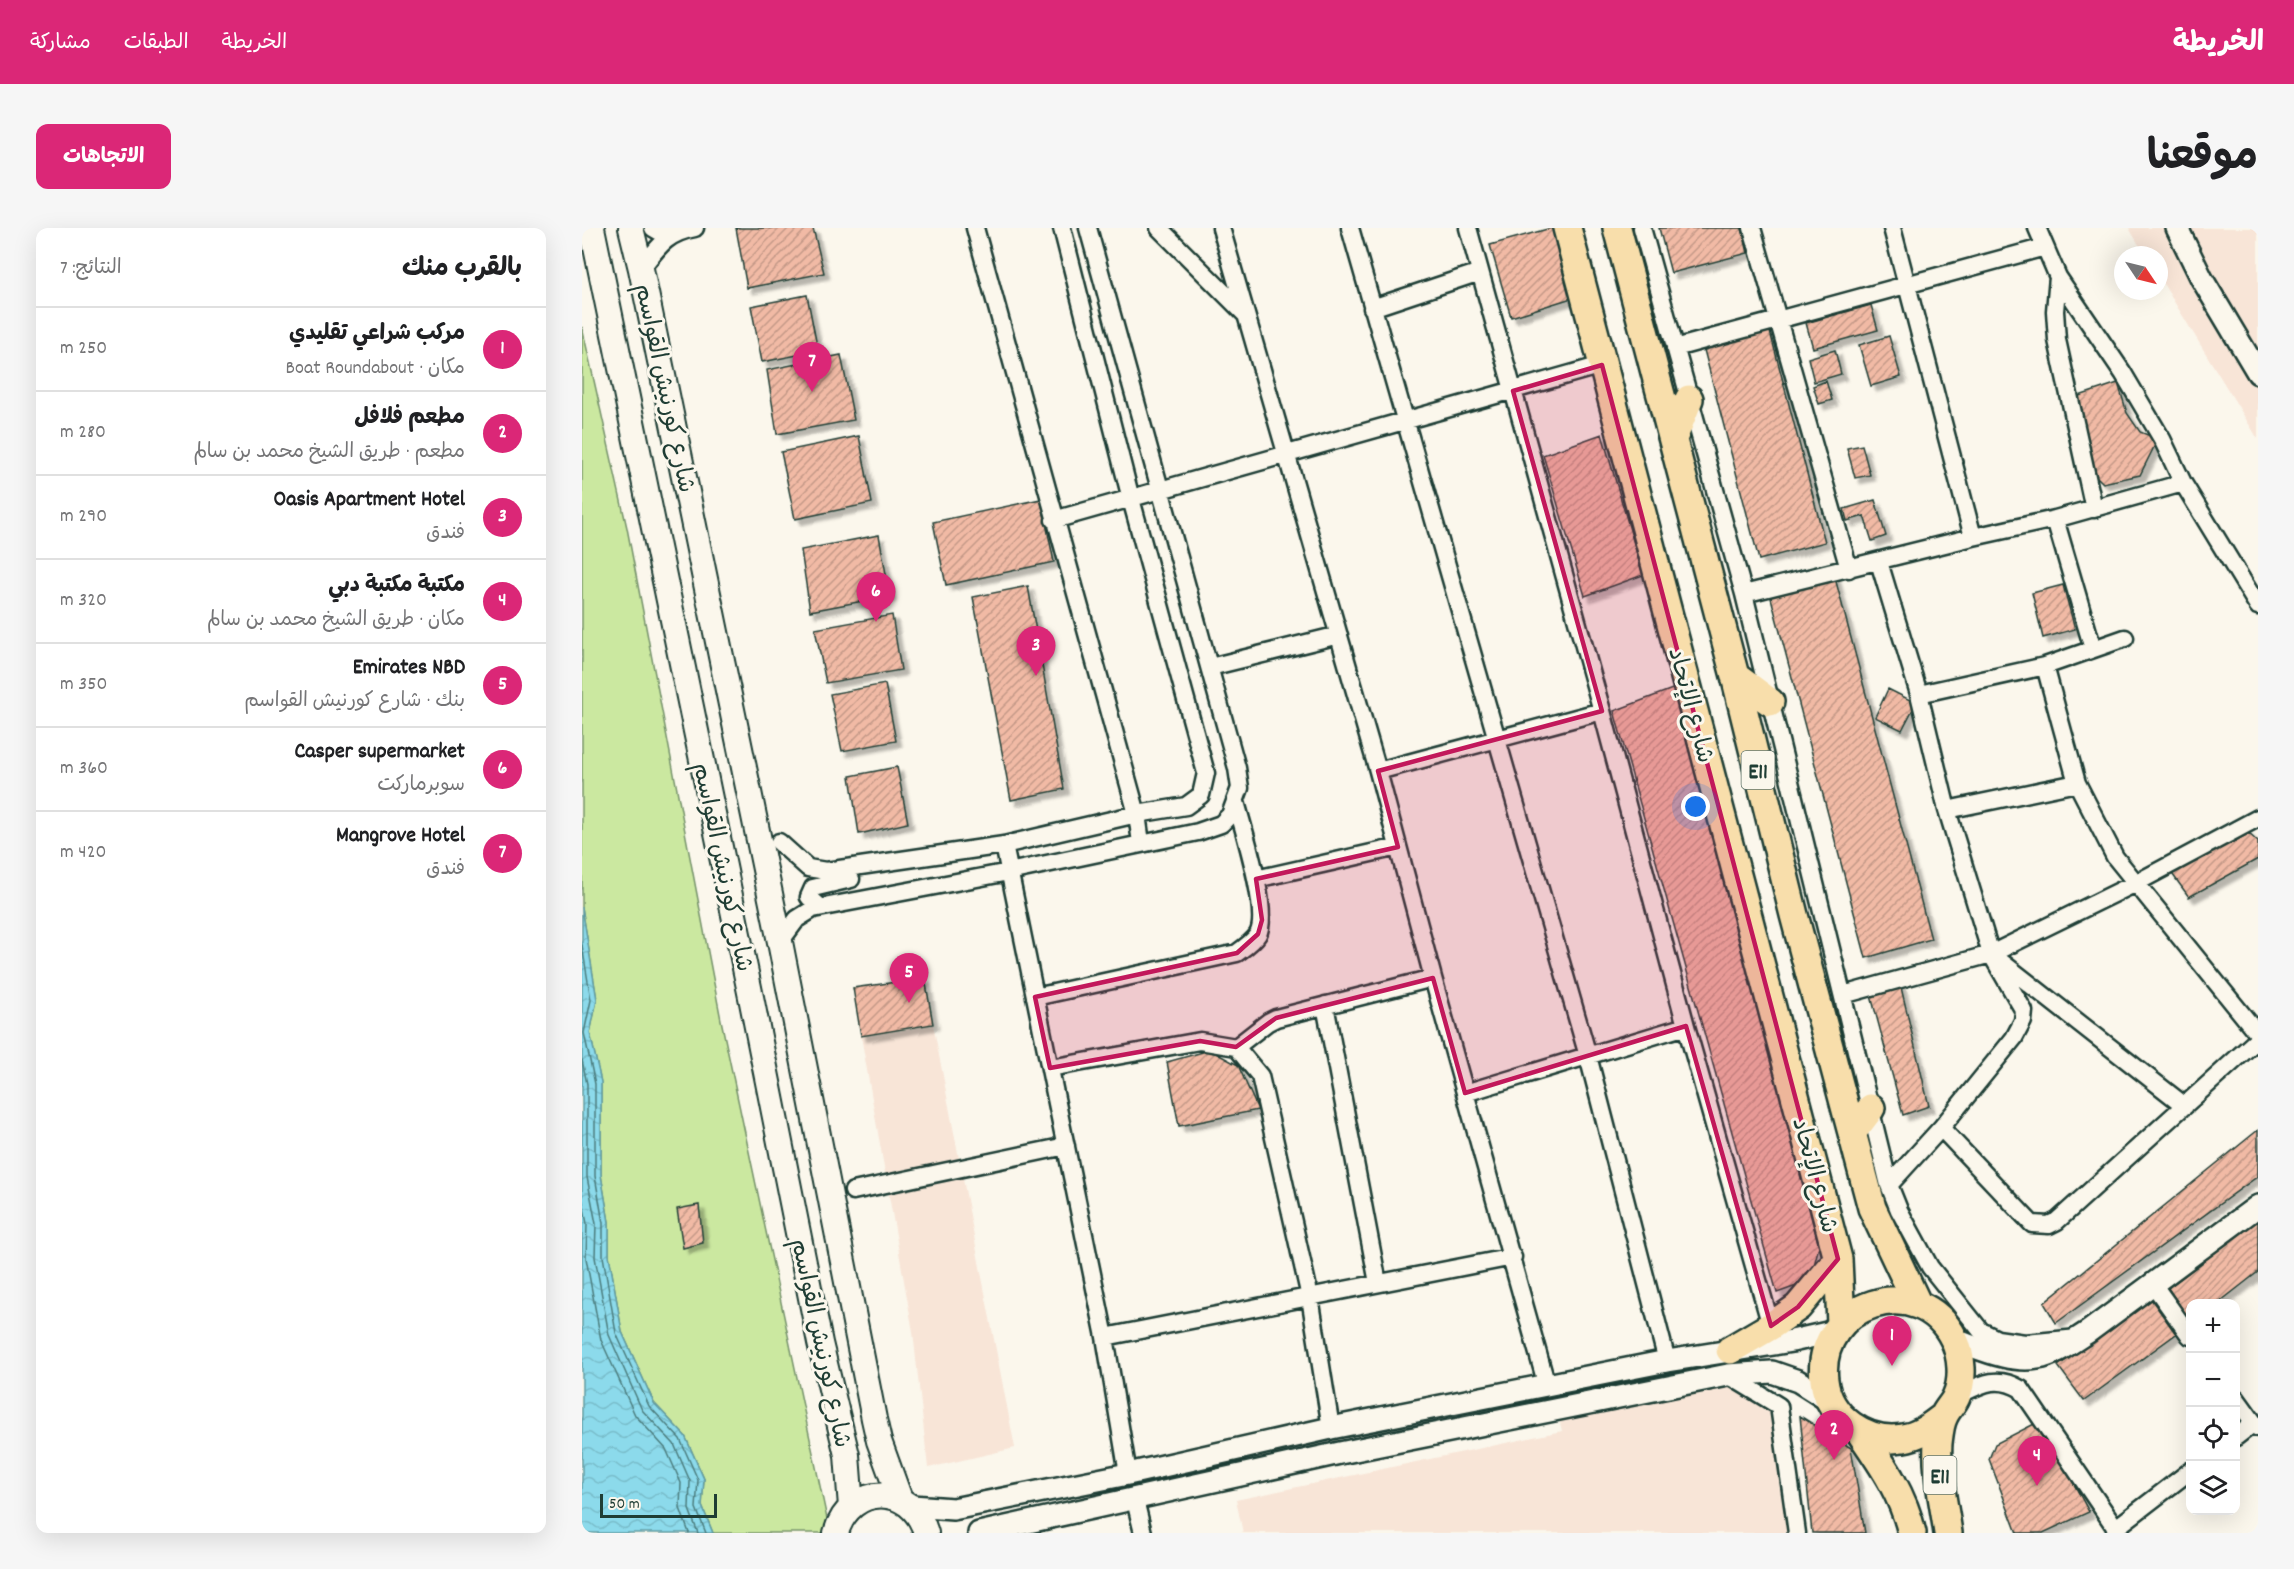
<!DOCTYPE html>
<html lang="ar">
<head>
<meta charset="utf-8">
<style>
	:root { --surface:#fff; --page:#f6f6f6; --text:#202124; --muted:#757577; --line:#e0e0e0; --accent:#db2777 }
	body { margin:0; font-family:Dekko,"Playpen Sans Arabic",sans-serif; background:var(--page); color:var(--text); direction:rtl }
	.controls { position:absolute; right:18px; bottom:18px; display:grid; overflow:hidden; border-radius:12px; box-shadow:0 6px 24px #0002 }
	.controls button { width:54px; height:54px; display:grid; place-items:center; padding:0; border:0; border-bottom:2px solid var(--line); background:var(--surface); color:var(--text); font:30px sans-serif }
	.compass { position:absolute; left:1532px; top:18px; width:54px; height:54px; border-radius:50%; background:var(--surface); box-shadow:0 6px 24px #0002; rotate:125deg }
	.scale { position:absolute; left:18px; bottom:15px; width:117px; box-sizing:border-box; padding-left:6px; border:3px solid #1f3d34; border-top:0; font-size:16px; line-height:21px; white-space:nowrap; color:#1f3d34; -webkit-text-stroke:4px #fbf7ec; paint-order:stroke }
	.you { position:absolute; left:1114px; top:579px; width:21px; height:21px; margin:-15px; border:4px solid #fff; border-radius:50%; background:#1a73e8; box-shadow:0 0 0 9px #1a73e833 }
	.badge { display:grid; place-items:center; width:39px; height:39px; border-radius:50%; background:var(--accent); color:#fff; font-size:20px; font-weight:700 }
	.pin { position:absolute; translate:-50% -50px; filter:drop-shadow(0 2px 3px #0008) }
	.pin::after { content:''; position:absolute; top:32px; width:21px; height:18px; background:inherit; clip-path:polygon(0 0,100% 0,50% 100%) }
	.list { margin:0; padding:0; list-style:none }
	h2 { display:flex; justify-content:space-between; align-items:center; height:78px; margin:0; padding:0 24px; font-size:26px }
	h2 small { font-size:20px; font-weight:400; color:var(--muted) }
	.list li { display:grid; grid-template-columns:39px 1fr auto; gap:18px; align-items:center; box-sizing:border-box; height:84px; padding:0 24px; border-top:2px solid var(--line) }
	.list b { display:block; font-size:22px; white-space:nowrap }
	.list p { margin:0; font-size:20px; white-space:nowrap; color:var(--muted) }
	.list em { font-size:20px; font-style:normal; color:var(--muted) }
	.icon { flex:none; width:33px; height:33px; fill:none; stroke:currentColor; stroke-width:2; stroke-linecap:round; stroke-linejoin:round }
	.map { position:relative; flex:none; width:1676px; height:1305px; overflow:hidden; direction:ltr; border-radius:12px }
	header { display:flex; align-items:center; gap:36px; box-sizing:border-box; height:84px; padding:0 30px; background:var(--accent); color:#fff }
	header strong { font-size:28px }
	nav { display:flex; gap:33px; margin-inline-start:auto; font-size:21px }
	.intro { display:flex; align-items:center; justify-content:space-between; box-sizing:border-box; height:144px; padding:0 36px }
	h1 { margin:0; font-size:42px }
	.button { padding:15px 27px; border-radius:12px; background:var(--accent); color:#fff; font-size:21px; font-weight:700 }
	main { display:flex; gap:36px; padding:0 36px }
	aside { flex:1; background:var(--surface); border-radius:12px; box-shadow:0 6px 24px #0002 }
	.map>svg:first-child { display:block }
	.built { fill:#f8e5d7 }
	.park { fill:#cbe8a0; stroke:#75926a; stroke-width:1.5 }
	.water { fill:url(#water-waves); stroke:#609ba2; stroke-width:1.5 }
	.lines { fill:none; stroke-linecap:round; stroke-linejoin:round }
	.shore { stroke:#4b7c7d; stroke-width:1.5 }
	.building { fill:url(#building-hatch); stroke:#1f3d34; stroke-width:1.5; filter:url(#shadow) }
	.minor-casing { stroke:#1f3d34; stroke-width:21 }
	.tertiary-casing { stroke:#1f3d34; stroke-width:26 }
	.secondary-casing { stroke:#1f3d34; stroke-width:28 }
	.primary-casing { stroke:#1f3d34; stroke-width:32 }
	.minor { stroke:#fbf7ec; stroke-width:16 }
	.tertiary { stroke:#fbf7ec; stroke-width:21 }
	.secondary { stroke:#fbf7ec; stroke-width:24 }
	.primary { stroke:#f8deab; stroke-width:27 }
	.marked { fill:#c2185b; fill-opacity:0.2; stroke:#c2185b; stroke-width:4.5; stroke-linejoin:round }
	.labels { text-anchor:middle; stroke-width:6; stroke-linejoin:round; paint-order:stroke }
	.shield { fill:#fbf7ec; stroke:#61756b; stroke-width:1.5 }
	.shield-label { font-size:22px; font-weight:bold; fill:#1f3d34 }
	.street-label { font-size:24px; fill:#1f3d34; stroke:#fbf7ec }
</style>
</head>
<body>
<header>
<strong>الخريطة</strong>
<nav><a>الخريطة</a><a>الطبقات</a><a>مشاركة</a></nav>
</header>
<div class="intro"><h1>موقعنا</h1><a class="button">الاتجاهات</a></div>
<main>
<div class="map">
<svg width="1676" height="1305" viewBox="0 0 1676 1305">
	<defs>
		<pattern id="water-waves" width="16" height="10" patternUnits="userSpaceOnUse" patternTransform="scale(1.5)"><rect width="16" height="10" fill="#8cdaeb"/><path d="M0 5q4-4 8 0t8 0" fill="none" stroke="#78bcca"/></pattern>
		<pattern id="building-hatch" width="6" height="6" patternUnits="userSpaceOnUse" patternTransform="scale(1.5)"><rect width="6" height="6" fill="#f1baa5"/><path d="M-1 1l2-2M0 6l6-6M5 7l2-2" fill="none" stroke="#c39887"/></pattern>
		<filter id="shadow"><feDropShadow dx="5.5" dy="5.5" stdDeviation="1.5" flood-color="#0004"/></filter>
	</defs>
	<rect width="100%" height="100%" fill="#fbf7ec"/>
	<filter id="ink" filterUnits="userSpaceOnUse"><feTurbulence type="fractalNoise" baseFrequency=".0167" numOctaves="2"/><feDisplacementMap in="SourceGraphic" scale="12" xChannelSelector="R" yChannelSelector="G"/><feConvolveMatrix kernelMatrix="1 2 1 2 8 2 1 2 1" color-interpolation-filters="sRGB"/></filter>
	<g filter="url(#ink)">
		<path class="built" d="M1547,0h129v211l-99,-162v-22h-14z
			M351,796l82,424 -87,20 -15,-136 -52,-296z
			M1148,1155l38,24 10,25 13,101h-548l-7,-33 326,-69 -4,-16z"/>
		<path class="park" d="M0,99l45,201 94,492 109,513h-117l-11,-27 2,-27 -19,-43 -31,-33 -32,-71 -13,-77v-33l-8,-47v-92l-11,-50 7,-33 -15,-93z"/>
		<path class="water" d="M0,679l15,93 -7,33 11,49v93l8,47v33l13,77 32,71 31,33 19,43 -2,27 11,27h-131z"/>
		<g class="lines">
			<path class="shore" d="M0,717l9,55 -7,33 11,51v92l8,47v33l13,77 33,73 31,33 18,41 -2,28 10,25
				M0,832l5,24v93l9,47 -1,33 14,78 33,75 32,34 16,37 -1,28 9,24
				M0,970l5,26 -1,34 15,82 34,75 31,34 15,34 -1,25 9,25"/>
		</g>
		<path class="building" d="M154,0h77l11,45 -77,15z
			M969,0h6l18,69 -64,20 -21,-72z
			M1077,0h83l6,25 -77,20z
			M225,67l11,56 -56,11 -11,-56z
			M1289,77l7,25 -65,18 -7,-25z
			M1187,100l56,214 -66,18 -56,-214z
			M1307,108l12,41 -30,9 -12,-41z
			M1253,122l6,24 -27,8 -6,-24z
			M259,127l13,65 -77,14 -10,-64z
			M1244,153l6,19 -13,4 -6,-18z
			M1536,155l9,30 13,19 18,7 -18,36 -37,8 -6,-6 -24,-79z
			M1020,206l41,141 -58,21 -42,-141z
			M277,208l13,67 -77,16 -14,-67z
			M1280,217l8,30 -15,3 -8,-30z
			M459,271l13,63 -108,23 -13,-63z
			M1293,272l11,36 -14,5 -8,-25 -17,5 -3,-12z
			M297,307l11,61 -80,15 -9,-61z
			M1252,346l97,365 -65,19 -96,-364z
			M1481,357l12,44 -32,9 -11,-45z
			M446,358l36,203 -53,11 -38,-203z
			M310,387l9,55 -75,13 -11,-54z
			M303,456l11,57 -54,10 -12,-57z
			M1093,460l144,558 -7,27 -13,12 -22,8 -163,-582z
			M1306,461l28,14 -14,27 -27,-13z
			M315,539l11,56 -49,11 -9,-58z
			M1663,602l13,12v17l-69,38 -19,-26z
			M343,750l8,46 -72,12 -8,-48z
			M1318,755l29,123 -26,9 -33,-123z
			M628,822l28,15 20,45 -79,16 -12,-64z
			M1676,902v46l-202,147 -12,-20z
			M117,977l4,38 -20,5 -6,-39z
			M1676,992v52l-41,32h-27v17l-22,-33z
			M1569,1071l25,35 -92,67 -26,-35z
			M1218,1188l51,32 14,85h-53z
			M1458,1193l49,91 -46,21h-26l-28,-74 6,-15z"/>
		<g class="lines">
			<defs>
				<path id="minor" d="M71,0l7,4 20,-1
					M393,0l162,586 4,29
					M577,0l86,86
					M639,0l157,543 55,207 114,408
					M768,0l238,828 79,305
					M886,0l134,483 84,315 85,300
					M1060,0l102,366 145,591 10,25 31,57 51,64 16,8 28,4 53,-5
					M1170,0l97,341
					M1310,0l81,309
					M1455,0l21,49 65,96 39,66 21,44 75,123
					M59,41c17,-22 25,-36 54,-41
					M1476,49l-3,34 2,29 37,169
					M790,80l108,-36
					M1093,120l370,-101
					M1473,291l38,130
					M472,292l548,-155
					M1297,334l40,132 28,116 44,144 33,57 -1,10 -9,17 -73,90 -52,57
					M1162,366l229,-57 82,-18 128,-36
					M1463,438l80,-28
					M628,439l129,-32
					M1337,466l126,-28 32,117 38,74 143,177
					M796,543l224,-60
					M1365,582l130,-27
					M197,614l29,26 18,3 178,-26 133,-31 49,-8 15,-11 5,-22 -75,-274 -69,-271
					M422,617l101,492 23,137
					M674,651l142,-32
					M238,679l-11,-10 4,-9 38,-9
					M198,714l17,-23 16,-10 196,-37 189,-40 23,-8 9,-9 10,-27 -3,-20 -149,-540
					M1417,732l186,146
					M1261,767l148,-41 145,-71 122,-65
					M453,769l202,-44c7,-5 17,-12 21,-19 12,-22 -15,-106 -22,-132
					M743,777l53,278
					M654,819l32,-25 8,-4 157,-40
					M468,840l150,-27 36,6 24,29 50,221 21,131
					M883,865l221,-67
					M1359,900l91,96 17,1 8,-4 201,-182
					M271,963l213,-45
					M1571,1056l37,52
					M523,1109l408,-80
					M1146,1147l51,31 18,127
					M1375,1168c23,-11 39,-22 64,-7l98,144
					M1654,1170l18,25
					M1654,1209l18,-14 4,5
					M553,1272l8,33
					M1534,1300l74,-57"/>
				<path id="tertiary" d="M1595,0l25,51 56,94
					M1373,1112c26,9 55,23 83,18 18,-3 35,-17 50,-26l170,-126
					M330,1278l41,3 175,-35 203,-46 336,-67 125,-20 44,-10
					M397,1305l361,-80 388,-78 44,-3 26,9 33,21"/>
				<path id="secondary" d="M10,0l160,774 68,341 27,112 4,52
					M49,0l10,41 139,673 94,477 5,22 21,58
					M254,1305c14,-50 76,-50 90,0"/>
				<path id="primary" d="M985,0l271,1031 3,65
					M1035,0l118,448 59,239 78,293 46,97
					M1091,211l16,-40
					M1153,448l35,26
					M1270,905l19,-25
					M1148,1122l41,-24 27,-19 40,-48
					M1361,1189c-12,9 -24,19 -40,21 -36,6 -75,-20 -79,-58 -9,-77 96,-111 130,-41 8,17 10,41 2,58 -3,7 -9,12 -12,19 -4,7 -5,19 -6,27 -2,29 6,61 10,90
					M1278,1204c22,32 43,62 52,101"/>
			</defs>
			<use href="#minor" class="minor-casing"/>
			<use href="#tertiary" class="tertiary-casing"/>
			<use href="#secondary" class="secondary-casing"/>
			<use href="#primary" class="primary-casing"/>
			<use href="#minor" class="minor"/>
			<use href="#tertiary" class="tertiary"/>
			<use href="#secondary" class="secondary"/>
			<use href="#primary" class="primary"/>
		</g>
	</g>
	<path class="marked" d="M1020,137l236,894 -40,48 -27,19 -85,-300 -221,67 -32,-115 -157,40 -40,29 -36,-6 -150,27 -15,-71 202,-44 21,-19 4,-14 -6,-41 142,-32 -20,-76 224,-60 -89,-320z"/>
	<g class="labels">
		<g class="shield">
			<rect x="1159.5" y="523" width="33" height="38" rx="4.5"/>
			<rect x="1341.5" y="1228" width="33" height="38" rx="4.5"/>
		</g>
		<g class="shield-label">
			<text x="1176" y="550">E11</text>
			<text x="1358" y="1255">E11</text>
		</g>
		<g class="street-label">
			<text transform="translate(84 160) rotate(78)" y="8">شارع كورنيش القواسم</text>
			<text transform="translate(1110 477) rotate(75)" y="8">شارع الإتحاد</text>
			<text transform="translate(142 639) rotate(78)" y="8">شارع كورنيش القواسم</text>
			<text transform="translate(1234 947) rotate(75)" y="8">شارع الإتحاد</text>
			<text transform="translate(240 1115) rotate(78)" y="8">شارع كورنيش القواسم</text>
		</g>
	</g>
</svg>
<div class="controls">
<button>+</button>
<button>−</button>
<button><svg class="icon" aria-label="locate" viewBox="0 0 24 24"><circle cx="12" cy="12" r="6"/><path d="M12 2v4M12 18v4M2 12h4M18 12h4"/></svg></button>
<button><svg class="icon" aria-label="layers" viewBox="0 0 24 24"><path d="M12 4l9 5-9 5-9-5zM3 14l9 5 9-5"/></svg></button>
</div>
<svg class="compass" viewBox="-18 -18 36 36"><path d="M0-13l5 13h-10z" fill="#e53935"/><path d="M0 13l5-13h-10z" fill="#757577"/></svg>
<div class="scale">50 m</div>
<div class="you"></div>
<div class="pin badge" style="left:1310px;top:1138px">1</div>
<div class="pin badge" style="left:1252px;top:1232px">2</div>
<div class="pin badge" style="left:454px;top:448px">3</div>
<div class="pin badge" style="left:1455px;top:1258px">4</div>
<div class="pin badge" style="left:327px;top:775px">5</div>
<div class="pin badge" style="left:294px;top:394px">6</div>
<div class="pin badge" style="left:230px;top:164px">7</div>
</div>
<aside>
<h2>بالقرب منك<small>النتائج: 7</small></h2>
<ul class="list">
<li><span class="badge">1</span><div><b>مركب شراعي تقليدي</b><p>مكان · Boat Roundabout</p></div><em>250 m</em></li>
<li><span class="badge">2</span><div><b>مطعم فلافل</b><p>مطعم · طريق الشيخ محمد بن سالم</p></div><em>280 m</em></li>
<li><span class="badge">3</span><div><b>Oasis Apartment Hotel</b><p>فندق</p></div><em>290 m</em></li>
<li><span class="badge">4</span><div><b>مكتبة مكتبة دبي</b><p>مكان · طريق الشيخ محمد بن سالم</p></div><em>320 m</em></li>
<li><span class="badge">5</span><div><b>Emirates NBD</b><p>بنك · شارع كورنيش القواسم</p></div><em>350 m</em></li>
<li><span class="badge">6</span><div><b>Casper supermarket</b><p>سوبرماركت</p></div><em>360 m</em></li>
<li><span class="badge">7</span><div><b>Mangrove Hotel</b><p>فندق</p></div><em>420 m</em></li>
</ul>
</aside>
</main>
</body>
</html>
